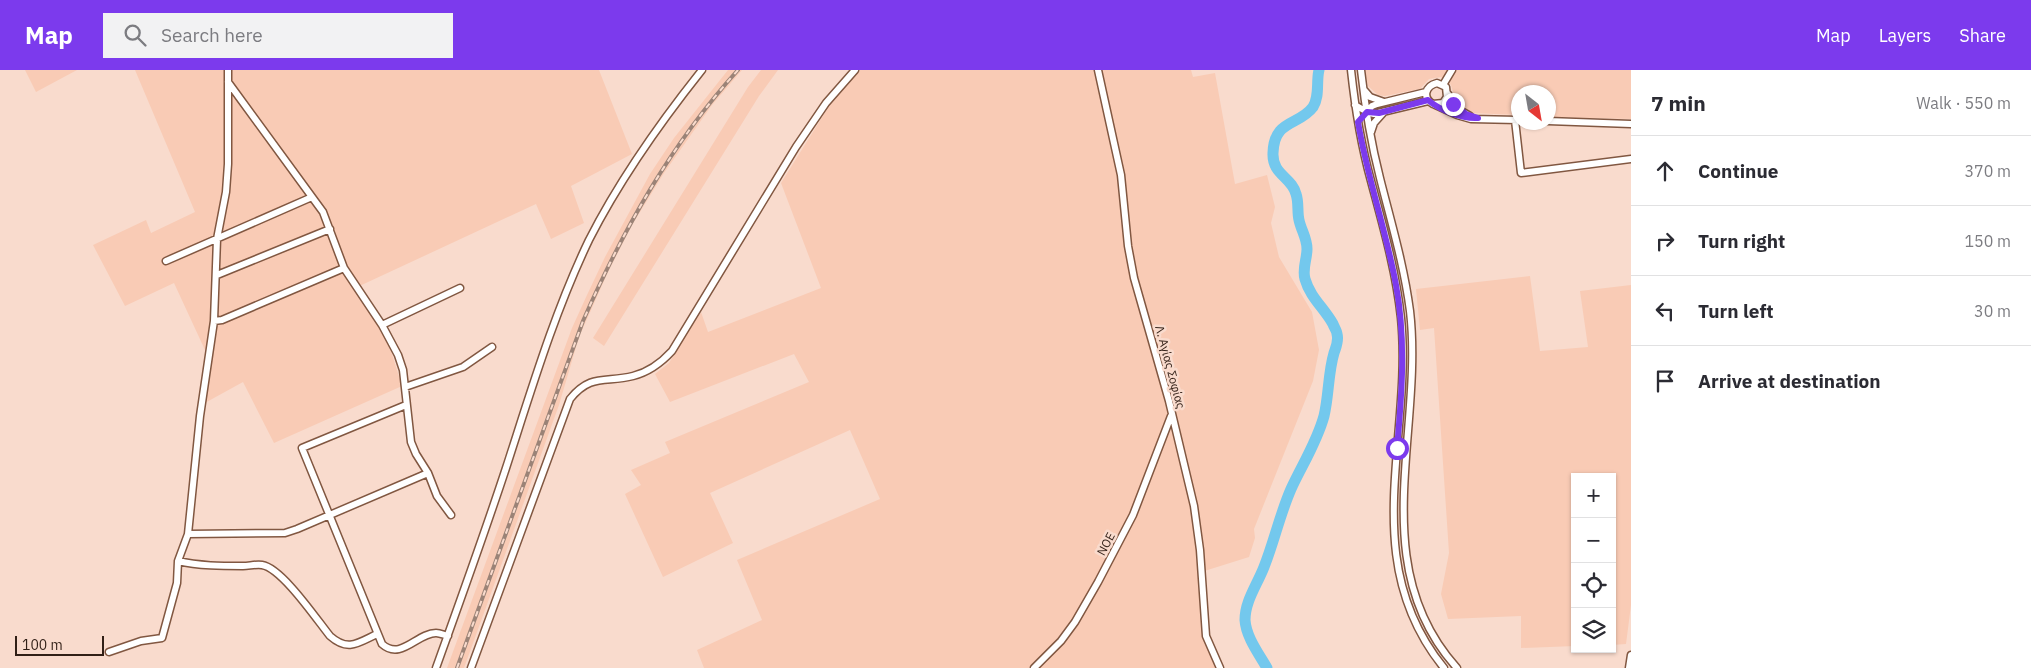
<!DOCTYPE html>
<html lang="en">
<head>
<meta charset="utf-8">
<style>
	:root { --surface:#fff; --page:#f2f2f3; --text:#2b2b33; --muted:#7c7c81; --line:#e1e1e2; --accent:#7c3aed }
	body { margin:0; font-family:"IBM Plex Sans",sans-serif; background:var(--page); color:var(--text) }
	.controls { position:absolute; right:15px; bottom:15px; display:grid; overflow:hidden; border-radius:0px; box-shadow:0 1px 4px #0004 }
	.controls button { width:45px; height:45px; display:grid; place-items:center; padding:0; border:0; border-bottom:1px solid var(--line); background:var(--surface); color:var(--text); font:25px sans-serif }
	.compass { position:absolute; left:1511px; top:15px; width:45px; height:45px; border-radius:50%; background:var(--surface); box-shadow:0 1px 4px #0004; rotate:149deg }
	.scale { position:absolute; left:15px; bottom:12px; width:89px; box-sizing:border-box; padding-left:5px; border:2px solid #311f16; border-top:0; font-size:14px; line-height:18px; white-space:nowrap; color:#311f16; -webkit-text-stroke:4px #f9dbcd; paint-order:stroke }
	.stop { position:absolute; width:15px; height:15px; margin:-11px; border:4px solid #7c3aed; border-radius:50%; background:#fff }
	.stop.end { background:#7c3aed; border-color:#fff; box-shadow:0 1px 5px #0008 }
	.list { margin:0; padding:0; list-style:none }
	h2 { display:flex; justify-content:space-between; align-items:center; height:65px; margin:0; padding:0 20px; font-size:21px }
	h2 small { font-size:16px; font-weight:400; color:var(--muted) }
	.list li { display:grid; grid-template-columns:32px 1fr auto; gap:15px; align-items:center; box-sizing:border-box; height:70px; padding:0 20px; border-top:1px solid var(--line) }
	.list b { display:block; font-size:19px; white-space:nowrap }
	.list em { font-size:16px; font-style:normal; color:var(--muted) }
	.icon { flex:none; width:28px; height:28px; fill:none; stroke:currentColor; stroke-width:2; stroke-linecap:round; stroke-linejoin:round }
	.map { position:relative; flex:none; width:1631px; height:598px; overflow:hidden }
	header { display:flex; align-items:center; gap:30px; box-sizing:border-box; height:70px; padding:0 25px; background:var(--accent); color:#fff }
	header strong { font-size:24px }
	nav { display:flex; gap:28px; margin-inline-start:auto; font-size:18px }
	.search { width:350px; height:45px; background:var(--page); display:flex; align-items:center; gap:12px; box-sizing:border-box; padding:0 18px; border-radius:0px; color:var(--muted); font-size:19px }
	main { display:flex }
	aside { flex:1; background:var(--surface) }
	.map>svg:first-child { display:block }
	.built { fill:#f9cbb5 }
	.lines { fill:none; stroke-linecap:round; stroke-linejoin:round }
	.river { stroke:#73c8ed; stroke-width:11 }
	.minor-casing { stroke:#815741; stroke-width:9 }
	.minor { stroke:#fff; stroke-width:6 }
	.rail-casing { stroke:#9b8377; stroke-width:4 }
	.rail { stroke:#f9dbcd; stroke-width:2; stroke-dasharray:5.5; stroke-linecap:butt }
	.route { stroke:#7c3aed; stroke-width:6 }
	.labels { text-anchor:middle; stroke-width:5; stroke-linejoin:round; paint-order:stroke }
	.street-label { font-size:12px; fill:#311f16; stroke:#f9dbcd }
</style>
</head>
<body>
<header>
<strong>Map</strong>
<div class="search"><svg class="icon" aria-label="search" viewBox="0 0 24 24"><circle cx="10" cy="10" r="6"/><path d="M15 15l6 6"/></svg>Search here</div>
<nav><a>Map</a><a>Layers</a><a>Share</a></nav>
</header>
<main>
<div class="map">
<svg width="1631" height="598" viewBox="0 0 1631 598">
	<rect width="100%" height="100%" fill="#f9dbcd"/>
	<path class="built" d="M25,0h52l-41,22z
		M135,0h464l33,84 -61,32 13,37 -33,16 -15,-35 -183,85 23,29 15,33 11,35 -128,57 -31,-61 -40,22 10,-57 -8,3 -31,-67 -49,23 -32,-61 53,-25 5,13 44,-21z
		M728,0h14l-30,35 -48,68 -32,52 -24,47 -29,65 -20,68 -95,263h-17l125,-340 15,-33 18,-38 45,-83 24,-36z
		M761,0h17l-19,26 -155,250 -11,-8 155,-251z
		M860,0h331l2,7 22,-4 20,111 32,-9 8,32 -4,16 8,34 33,55 7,38 -6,31 -59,148 1,9 -6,19 -51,16 6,62 13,33h-513l-7,-18 65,-30 -25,-60 143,-61 -30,-69 -140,63 23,50 -70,34 -38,-83 16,-9 -10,-15 39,-17 -5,-11 144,-60 -15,-28 -124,48 -15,-28 14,-11 32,-51 7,20 113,-44 -40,-105 55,-88z
		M1365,0h266v49l-82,-2 -1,-25h-30v23l-46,-2 -11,-5 -5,-6 -5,-17 -10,-8 -12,2 -9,10 -35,7 -7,-1 -10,-9z
		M1530,206l10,75 48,-4 -8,-56 51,-6v320l-5,39 -14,1v-168h-37v169l-54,2v-32l-73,3 -7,-25 8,-41 -15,-225 -14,2 -4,-41z"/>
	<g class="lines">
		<path class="river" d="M1267,598c-8,-14 -21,-31 -22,-48 0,-19 12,-35 19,-53 10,-25 16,-53 27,-78 11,-24 26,-47 33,-73 5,-21 4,-43 10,-63 2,-6 5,-12 3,-19 0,-3 -3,-7 -4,-10 -9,-16 -23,-27 -28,-45 -3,-10 2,-20 2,-30 0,-11 -6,-19 -8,-29 -2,-8 0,-18 -3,-26 -4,-17 -24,-19 -23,-41 1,-34 26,-27 40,-46 7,-11 3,-25 6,-37"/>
		<defs>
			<path id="minor" d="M1098,0l23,105 7,71 6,32 35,123 25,105 6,44 6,86 14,32
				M1351,0c4,37 10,75 20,111 12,45 25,90 30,137 12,121 -45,242 43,350
				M1361,0c4,36 10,73 19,108 11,44 24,87 30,133 14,121 -46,254 47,357
				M228,12l95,130 21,56 38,57 16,30 5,15 8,72 5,12 12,19 9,23 14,19
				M1443,15l9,-15
				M1364,20l6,7 14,5
				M1448,24l8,14 14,8
				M1433,34l10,-1 4,-6 -1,-10 -9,-4c-12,3 -15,15 -4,21l24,11 14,4 47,1
				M1355,35l12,7 7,2 54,-13
				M1366,43l6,-7 5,-2 49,-12
				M1515,50l6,53 110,-14
				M1548,51l83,3
				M1371,62l3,-9 9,-10
				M166,191l146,-64
				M217,205l113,-46
				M214,251l8,-1 122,-52
				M382,255l78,-37
				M405,317l58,-20 29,-20
				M406,335l-104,43 80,196c19,17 35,-11 54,-11 4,0 8,2 12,3
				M188,464l97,-1 12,-4 131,-56
				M178,491c21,5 44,5 65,5 6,0 13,-2 19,-1 20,3 55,55 68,71 18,16 28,7 47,-2
				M109,582l32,-11 21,-3 15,-55 1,-22 10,-27 12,-118 14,-95 3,-82 9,-47 2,-28v-94
				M436,598c24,-67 48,-133 70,-200 25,-77 48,-155 83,-228 31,-61 70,-116 113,-170
				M471,598l99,-269c21,-26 36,-16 63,-23 16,-4 28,-13 39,-25l124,-204 30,-44 29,-33
				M1034,598l27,-27 14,-19 23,-40 35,-67 38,-99
				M1629,598l2,-13"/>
		</defs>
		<use href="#minor" class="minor-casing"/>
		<use href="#minor" class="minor"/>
		<defs>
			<path id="rail" d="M457,598l126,-347c40,-91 88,-177 155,-251"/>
		</defs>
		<use href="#rail" class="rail-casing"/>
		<use href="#rail" class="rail"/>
	</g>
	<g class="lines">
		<path class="route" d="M1397,378c5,-55 9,-109 -1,-163 -10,-55 -29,-108 -38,-163l9,-10 12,1 49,-13c13,11 34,19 50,18l-12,-4 -13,-10"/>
	</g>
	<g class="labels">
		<g class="street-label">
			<text transform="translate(1170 297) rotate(75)" y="4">Λ. Αγίας Σοφίας</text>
			<text transform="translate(1106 474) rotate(-62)" y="4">NOE</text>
		</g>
	</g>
</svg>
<div class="controls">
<button>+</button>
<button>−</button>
<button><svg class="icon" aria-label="locate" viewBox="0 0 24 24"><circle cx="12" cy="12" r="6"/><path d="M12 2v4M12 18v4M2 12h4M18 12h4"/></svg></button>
<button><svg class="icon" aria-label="layers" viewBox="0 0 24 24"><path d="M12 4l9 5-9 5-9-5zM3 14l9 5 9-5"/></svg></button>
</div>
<svg class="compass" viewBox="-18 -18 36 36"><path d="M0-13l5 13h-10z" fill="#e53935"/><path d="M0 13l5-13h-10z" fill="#7c7c81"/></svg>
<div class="scale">100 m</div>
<div class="stop" style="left:1397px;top:378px"></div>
<div class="stop end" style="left:1453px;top:34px"></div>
</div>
<aside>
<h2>7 min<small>Walk · 550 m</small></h2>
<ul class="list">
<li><svg class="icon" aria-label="ahead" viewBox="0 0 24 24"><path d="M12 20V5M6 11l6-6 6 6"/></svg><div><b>Continue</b></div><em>370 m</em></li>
<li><svg class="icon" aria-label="right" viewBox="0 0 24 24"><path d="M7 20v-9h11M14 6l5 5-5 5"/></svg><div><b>Turn right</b></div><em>150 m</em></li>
<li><svg class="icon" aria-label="left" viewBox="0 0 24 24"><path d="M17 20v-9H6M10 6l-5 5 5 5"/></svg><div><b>Turn left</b></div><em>30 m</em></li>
<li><svg class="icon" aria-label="arrive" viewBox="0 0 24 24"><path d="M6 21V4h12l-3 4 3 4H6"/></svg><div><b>Arrive at destination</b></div></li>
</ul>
</aside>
</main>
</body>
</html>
